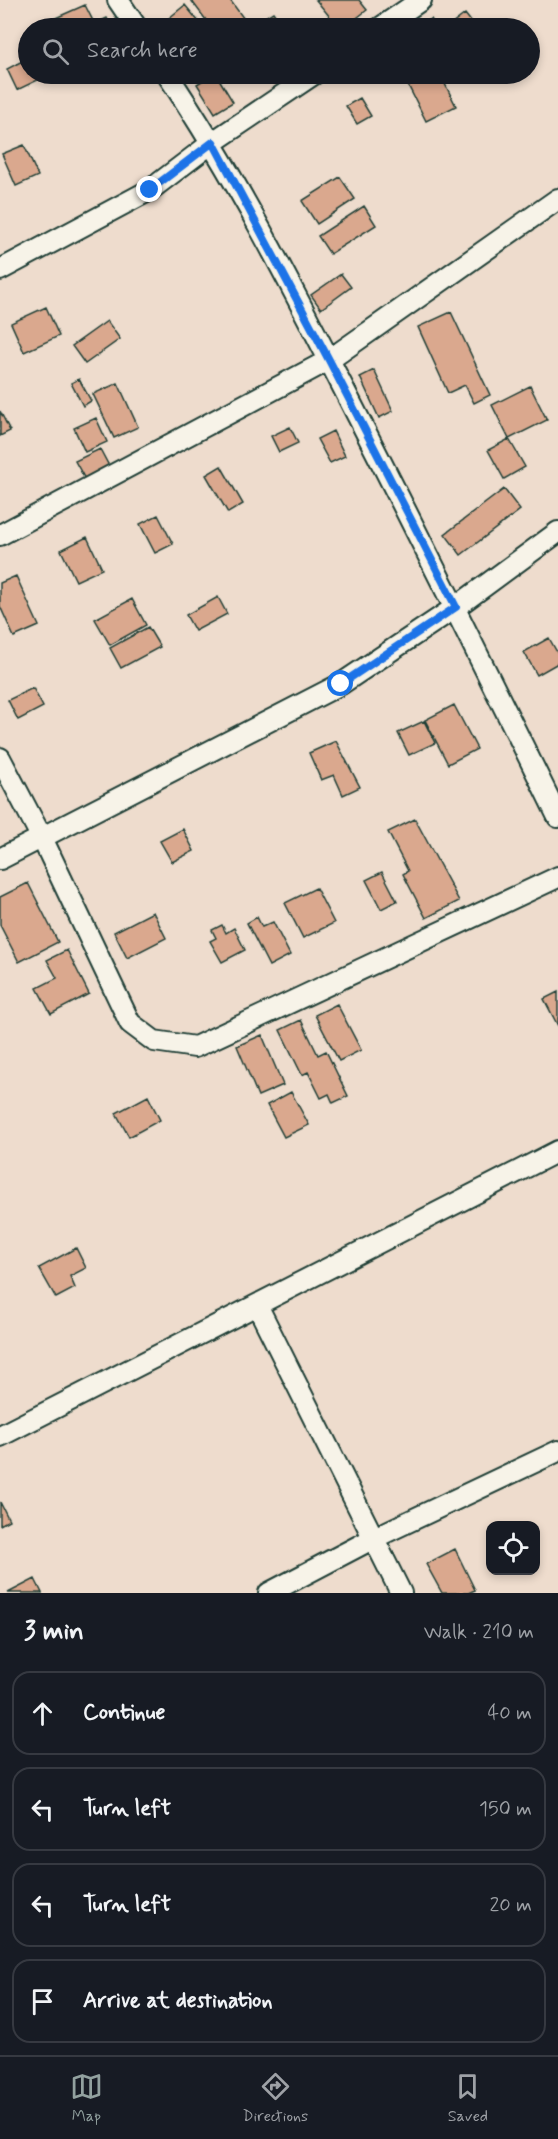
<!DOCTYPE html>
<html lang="en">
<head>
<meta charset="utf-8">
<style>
	:root { --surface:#171b24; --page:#242831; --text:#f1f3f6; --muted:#9ea1a6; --line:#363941; --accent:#92a19f }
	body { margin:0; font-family:Mynerve,sans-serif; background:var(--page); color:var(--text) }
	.controls { position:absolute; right:18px; bottom:18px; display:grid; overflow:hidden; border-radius:12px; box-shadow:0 3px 9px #0003 }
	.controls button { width:54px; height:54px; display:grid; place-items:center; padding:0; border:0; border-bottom:2px solid var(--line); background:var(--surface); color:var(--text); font:30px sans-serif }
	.stop { position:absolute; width:18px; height:18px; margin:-14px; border:4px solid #1a73e8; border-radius:50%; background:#fff }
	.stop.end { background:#1a73e8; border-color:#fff; box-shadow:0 2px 6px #0008 }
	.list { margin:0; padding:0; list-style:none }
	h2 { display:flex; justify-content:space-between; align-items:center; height:78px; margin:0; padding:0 24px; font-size:26px }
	h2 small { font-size:20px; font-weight:400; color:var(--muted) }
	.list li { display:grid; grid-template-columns:39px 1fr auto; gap:18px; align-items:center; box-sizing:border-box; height:84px; margin:0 12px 12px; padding:0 12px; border:2px solid var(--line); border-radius:18px }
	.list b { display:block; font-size:22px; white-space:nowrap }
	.list em { font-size:20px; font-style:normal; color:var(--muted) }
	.icon { flex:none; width:33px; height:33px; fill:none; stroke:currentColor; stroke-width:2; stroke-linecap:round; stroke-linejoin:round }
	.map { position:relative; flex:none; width:558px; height:1593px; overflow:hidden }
	.search { position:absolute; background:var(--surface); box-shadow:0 3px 9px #0003; left:18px; right:18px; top:18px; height:66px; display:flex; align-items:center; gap:15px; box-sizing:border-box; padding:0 21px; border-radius:33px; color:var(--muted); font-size:22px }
	.sheet { height:462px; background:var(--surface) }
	nav { display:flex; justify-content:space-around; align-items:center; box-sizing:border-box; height:84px; border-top:2px solid var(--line); background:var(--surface); font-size:16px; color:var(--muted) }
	nav a { display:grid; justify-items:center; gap:3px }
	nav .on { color:var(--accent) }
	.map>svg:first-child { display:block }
	.building { fill:#daa88e; stroke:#1f3d34; stroke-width:1.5 }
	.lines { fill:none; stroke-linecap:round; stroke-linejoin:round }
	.street-casing { stroke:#1f3d34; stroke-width:24 }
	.street { stroke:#f7f3e8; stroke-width:20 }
	.route { stroke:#1a73e8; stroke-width:8 }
</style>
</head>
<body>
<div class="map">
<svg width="558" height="1593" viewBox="0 0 558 1593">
	<rect width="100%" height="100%" fill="#eedccd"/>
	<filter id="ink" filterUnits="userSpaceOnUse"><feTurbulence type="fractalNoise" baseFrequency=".0167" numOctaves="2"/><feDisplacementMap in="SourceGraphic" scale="12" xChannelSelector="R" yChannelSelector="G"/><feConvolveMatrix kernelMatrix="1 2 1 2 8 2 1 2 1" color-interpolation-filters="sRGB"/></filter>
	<g filter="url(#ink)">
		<path class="building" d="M191,0h39l14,19 -12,9h-20z
			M316,0h43l8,10 -23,18h-5z
			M85,5l8,16 -16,7h-44z
			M185,5l19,23h-26l-9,-10z
			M273,12l11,16h-28l-2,-4z
			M465,14l11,14h-29z
			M107,18l5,10h-26z
			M431,19l6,9h-21z
			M28,58v16h10l2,5 -23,11 -10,-21z
			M213,74h3l17,28 -18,11 -18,-29z
			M430,74h10l16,32 -30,15 -18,-36z
			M360,98l11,18 -14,8 -11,-18z
			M24,145l14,31 -22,10 -14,-32z
			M340,177l15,22 -38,25 -15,-23z
			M364,206l12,19 -46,29 -12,-18z
			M341,274l10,13 -30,22 -10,-14z
			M46,307l13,29 -35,16 -13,-29z
			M451,312l39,83 -16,8 -9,-18 -17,8 -30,-66z
			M107,321l13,18 -35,25 -13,-18z
			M374,370l19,41 -14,7 -19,-41z
			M79,379l12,22 -8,5 -12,-23z
			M118,383l20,44 -24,11 -21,-44z
			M530,386l17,34 -38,19 -17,-34z
			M0,411l10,20 -10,5z
			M96,418l11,24 -22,10 -11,-24z
			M290,427l8,16 -19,9 -8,-16z
			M333,431l12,25 -15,7 -13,-24z
			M509,439l16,28 -21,12 -16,-29z
			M100,449l10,19 -24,13 -11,-20z
			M221,466l22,38 -15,9 -22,-38z
			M504,489l16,21 -59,45 -16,-21z
			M158,515l15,29 -18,9 -15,-29z
			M87,537l15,32 -26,12 -15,-31z
			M16,576l23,50 -25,11 -14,-31v-23z
			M218,597l9,17 -32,17 -9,-16z
			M132,599l14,26 -36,20 -15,-26z
			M148,627l12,20 -39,21 -11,-20z
			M549,638l9,16v9l-21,12 -13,-23z
			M33,688l10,19 -25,13 -10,-20z
			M454,705l23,44 -29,15 -23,-44z
			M424,721l11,22 -26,12 -11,-22z
			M336,741l24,46 -17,8 -9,-20 -13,5 -12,-27z
			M415,819l44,82 -33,17 -23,-44 5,-3 -20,-39z
			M183,829l11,22 -22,11 -12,-21z
			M382,872l15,29 -16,8 -15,-29z
			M28,883l30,59 -39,20 -19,-37v-28z
			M316,888l18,35 -31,15 -18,-35z
			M153,912l13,26 -39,20 -13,-26z
			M257,917l5,10 11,-5 17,33 -21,11 -22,-43z
			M222,925l4,8 8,-5 11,22 -23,12 -12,-21 6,-3 -4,-8z
			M67,950l22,44 -38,20 -14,-26 20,-10 -10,-18z
			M558,992v34l-14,-27z
			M337,1004l24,46 -22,11 -24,-46z
			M301,1020l17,35 8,-4 22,45 -15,7 -4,-9 -8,4 -13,-26 -6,3 -22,-45z
			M262,1035l21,50 -25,11 -21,-50z
			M291,1092l18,33 -25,12 -17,-32z
			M148,1096l12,24 -31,17 -13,-24z
			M76,1248l10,20 -16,8 5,12 -19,10 -17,-30z
			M0,1502l9,18 -9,5z
			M455,1549l20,41 -7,3h-26l-16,-29z
			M35,1579l7,14h-34z"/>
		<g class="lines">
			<defs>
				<path id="street" d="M118,0l19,28
					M380,28l41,-28
					M167,74c70,104 127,217 184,329 70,137 139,275 207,414
					M0,270l150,-80 63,-48 101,-68
					M0,535l329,-175 229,-161
					M0,758l42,80 88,185 24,18 41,6 363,-170
					M0,859l341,-175 115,-77 102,-75
					M257,1305l144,288
					M0,1436l558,-285
					M269,1593l105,-55 184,-87"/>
			</defs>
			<use href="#street" class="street-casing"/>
			<use href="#street" class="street"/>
		</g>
	</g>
	<g class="lines" filter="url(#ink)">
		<path class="route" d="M150,190l63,-48 116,218 127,247 -115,77"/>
	</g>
</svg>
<div class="controls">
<button><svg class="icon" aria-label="locate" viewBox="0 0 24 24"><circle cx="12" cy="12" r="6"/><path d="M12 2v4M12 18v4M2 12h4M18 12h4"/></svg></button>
</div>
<div class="stop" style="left:341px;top:684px"></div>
<div class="stop end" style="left:150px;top:190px"></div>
<div class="search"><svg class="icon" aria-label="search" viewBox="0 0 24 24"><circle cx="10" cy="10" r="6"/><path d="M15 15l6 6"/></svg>Search here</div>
</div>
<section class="sheet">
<h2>3 min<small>Walk · 210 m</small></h2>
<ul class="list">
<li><svg class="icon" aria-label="ahead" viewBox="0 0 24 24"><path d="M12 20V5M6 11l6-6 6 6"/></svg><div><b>Continue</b></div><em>40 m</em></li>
<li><svg class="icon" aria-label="left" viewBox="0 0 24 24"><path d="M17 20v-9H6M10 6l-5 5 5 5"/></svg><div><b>Turn left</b></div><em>150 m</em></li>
<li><svg class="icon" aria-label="left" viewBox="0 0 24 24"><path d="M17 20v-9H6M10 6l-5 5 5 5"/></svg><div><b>Turn left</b></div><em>20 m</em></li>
<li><svg class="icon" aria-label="arrive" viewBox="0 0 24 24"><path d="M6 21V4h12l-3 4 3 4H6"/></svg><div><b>Arrive at destination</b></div></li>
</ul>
</section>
<nav>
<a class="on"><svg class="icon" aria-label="map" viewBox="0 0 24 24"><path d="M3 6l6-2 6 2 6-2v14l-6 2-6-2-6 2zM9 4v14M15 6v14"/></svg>Map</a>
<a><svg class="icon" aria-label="directions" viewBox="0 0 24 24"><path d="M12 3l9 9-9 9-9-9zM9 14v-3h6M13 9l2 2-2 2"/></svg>Directions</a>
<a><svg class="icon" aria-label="saved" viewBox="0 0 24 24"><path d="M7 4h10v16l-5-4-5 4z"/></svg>Saved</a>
</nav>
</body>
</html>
